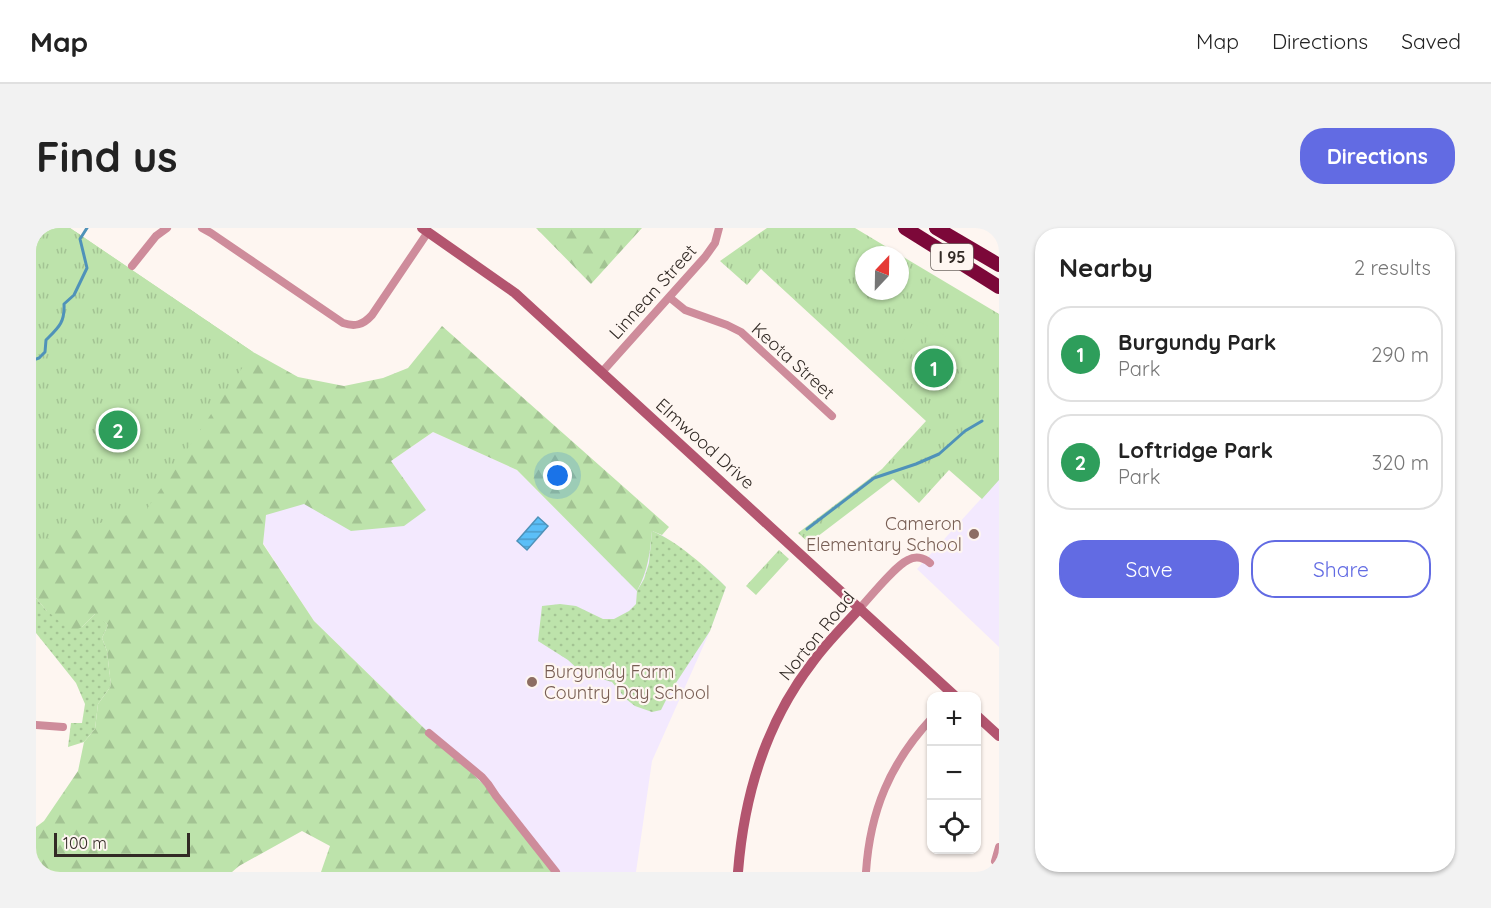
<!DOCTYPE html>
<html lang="en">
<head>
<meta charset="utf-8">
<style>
	:root { --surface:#fff; --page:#f2f2f2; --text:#222; --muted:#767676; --line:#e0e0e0; --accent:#626be3 }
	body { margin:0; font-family:Quicksand,sans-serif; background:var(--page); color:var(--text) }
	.controls { position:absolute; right:18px; bottom:18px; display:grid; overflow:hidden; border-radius:12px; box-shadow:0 2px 4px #0004 }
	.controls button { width:54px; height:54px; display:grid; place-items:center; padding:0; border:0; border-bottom:2px solid var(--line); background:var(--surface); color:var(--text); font:30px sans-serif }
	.compass { position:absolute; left:819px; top:18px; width:54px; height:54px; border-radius:50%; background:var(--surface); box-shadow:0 2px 4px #0004; rotate:22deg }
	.scale { position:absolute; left:18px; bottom:15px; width:136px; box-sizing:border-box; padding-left:6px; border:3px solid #322a25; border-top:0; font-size:16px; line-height:21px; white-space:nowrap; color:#322a25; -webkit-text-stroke:4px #fef6f1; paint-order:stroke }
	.you { position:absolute; left:522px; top:248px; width:21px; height:21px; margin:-15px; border:4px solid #fff; border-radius:50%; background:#1a73e8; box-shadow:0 0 0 9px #1a73e833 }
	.badge { display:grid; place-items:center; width:39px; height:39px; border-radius:50%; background:var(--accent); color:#fff; font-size:20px; font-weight:700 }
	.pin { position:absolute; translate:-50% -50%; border:3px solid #fff; box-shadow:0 2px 6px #0006 }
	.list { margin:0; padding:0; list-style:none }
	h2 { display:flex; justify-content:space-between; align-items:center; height:78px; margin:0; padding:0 24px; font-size:26px }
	h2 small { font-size:20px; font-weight:400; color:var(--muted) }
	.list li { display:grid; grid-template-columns:39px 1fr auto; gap:18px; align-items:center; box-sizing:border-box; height:96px; margin:0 12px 12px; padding:0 12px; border:2px solid var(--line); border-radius:24px }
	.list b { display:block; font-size:22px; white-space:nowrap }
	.list p { margin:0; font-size:20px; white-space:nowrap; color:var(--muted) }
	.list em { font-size:20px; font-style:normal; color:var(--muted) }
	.actions { display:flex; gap:12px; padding:18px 24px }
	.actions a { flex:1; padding:14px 0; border:2px solid var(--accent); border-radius:24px; text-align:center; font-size:21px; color:var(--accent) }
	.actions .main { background:var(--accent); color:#fff }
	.icon { flex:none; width:33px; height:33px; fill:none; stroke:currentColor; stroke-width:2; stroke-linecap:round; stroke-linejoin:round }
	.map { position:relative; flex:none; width:963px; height:644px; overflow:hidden; border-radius:24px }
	header { display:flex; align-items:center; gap:36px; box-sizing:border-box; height:84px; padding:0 30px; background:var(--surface); border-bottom:2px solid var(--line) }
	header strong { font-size:28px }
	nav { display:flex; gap:33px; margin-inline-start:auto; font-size:21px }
	.intro { display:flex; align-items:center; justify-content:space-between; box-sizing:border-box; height:144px; padding:0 36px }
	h1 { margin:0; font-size:42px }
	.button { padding:15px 27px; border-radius:24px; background:var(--accent); color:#fff; font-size:21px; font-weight:700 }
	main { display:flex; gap:36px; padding:0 36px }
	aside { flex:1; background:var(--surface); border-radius:24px; box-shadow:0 2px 4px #0004 }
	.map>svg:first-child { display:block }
	.education { fill:#f3e9fe }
	.grass { fill:url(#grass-dots) }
	.forest { fill:url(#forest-firs) }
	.park { fill:url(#park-tufts) }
	.pitch { fill:#bde3ab }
	.water { fill:url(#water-rules); stroke:#4f92b9; stroke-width:1.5 }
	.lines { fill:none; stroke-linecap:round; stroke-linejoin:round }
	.stream { stroke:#4f92b9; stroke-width:3 }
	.street { stroke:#ce8c9b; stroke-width:8 }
	.secondary { stroke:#b3556f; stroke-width:10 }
	.highway { stroke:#7c0839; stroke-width:14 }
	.education-dot { fill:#8d6e63; stroke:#fef6f1; stroke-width:2 }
	.labels { text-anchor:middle; stroke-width:4.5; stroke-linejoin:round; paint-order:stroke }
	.shield { fill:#fef6f1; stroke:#6f6762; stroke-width:1.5 }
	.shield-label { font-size:16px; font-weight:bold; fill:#322a25 }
	.street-label { font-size:18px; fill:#322a25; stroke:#fef6f1 }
	.education-label { font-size:18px; fill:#785e54; stroke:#fef6f1; text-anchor:end }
</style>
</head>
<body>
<header>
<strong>Map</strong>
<nav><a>Map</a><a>Directions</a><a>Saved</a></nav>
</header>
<div class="intro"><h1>Find us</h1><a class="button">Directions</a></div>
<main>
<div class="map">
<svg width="963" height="644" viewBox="0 0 963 644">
	<defs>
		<pattern id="grass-dots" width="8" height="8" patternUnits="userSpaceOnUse" patternTransform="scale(1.5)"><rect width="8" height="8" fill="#bde3ab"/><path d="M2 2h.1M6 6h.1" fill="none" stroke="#a3c393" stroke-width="1.8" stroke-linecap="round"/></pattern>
		<pattern id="forest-firs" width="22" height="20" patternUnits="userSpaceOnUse" patternTransform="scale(1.5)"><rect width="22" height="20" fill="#bde3ab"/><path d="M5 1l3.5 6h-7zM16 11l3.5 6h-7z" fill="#a3c393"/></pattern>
		<pattern id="park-tufts" width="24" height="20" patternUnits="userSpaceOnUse" patternTransform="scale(1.5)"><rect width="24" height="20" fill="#bde3ab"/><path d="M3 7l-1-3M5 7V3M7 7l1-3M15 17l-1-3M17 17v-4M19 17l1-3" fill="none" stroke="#a3c393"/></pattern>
		<pattern id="water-rules" width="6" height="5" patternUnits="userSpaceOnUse" patternTransform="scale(1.5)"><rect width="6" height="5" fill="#5bbff8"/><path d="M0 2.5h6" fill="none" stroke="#4c9bc9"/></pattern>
	</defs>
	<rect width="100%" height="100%" fill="#fef6f1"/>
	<path class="education" d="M397,204l84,38 120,120 15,-59 10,4 48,36 16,16 -16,44 -58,130 -16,111h-79l-128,-139 -115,-112 -51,-78 5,-56 158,23 -35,-49z
		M963,251v168l-82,-78z"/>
	<path class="grass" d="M616,303c25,10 55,37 74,56l-16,44 -40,61 -9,18 -9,2 -17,-6 -9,-7 -14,-17 -30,-9 -14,-13 -30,-19 4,-35 18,-2 16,2 27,13h11l15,-8 7,-7 1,-13 7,-12 5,-16z
		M0,370l10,12 36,17 14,-14 12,12 -6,13 5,13 4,35 -13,18 -3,25 -11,13 -16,5 3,-24h11l3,-19 -9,-21 -40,-50z"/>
	<path class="forest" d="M0,0h34l183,124 45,25 46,9 39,-8 25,-10 34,-42 227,201 -7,8 -10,-4c-2,22 -4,40 -15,60l-120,-121 -84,-38 -42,29 35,49 -22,16 -53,5 -47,-27 -38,11 -3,29 51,77 115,112 67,63 61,76h-236l9,-26 -28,-15 -63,35 -7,6h-196v-45l8,-6 34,-50 6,-29 11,-13 3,-25 13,-18 -4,-35 -5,-13 6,-13 -13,-11 -13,13 -10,5 -26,-22 -10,-12z
		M500,0h106l-51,56z"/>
	<path class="park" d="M0,0h34l183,124 -106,157 -111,33z
		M731,0h88l45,27h-36v36h36v-36l99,59v166l-17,19 -33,-29 -30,33 -26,-24 -84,64 -11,-10 84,-64 44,-48 -165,-152 -14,16 -27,-24z
		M743,322l10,9 -33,36 -10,-9z"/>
	<path class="pitch" d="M879,92l13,6 -15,29 -13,-7z
		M897,101l13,7 -15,28 -13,-7z"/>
	<path class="water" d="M502,289l10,9 -21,24 -10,-9z"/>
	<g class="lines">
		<path class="stream" d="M0,131l3,-1 6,-6 1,-12c12,-12 19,-17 18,-36l10,-9 13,-27 -7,-29 7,-11
			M771,301l67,-51 42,-14 23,-10 26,-23 17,-10"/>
		<path class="street" d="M166,0l9,5 132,90c12,4 20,2 29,-8l56,-83
			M96,38l24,-30 11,-8
			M633,69l16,13 42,15 14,7 91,84
			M566,144l103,-115 10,-14 4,-15
			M824,380c11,-12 35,-42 48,-48 7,-4 15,-3 22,3
			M0,497l27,2
			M393,505l53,44 6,7 8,12 60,76
			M959,633l4,-14
			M830,644c4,-61 24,-109 66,-154"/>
		<path class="secondary" d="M386,0l93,65 441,404
			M940,487l23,21
			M702,644c6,-76 27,-148 74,-209 14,-20 32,-37 48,-55"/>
		<path class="highway" d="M869,0l94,59
			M900,0l63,37
			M961,0l2,1"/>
	</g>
	<g class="education-dot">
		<circle cx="938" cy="306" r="6"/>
		<circle cx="496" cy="454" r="6"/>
	</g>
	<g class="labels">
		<rect class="shield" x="895" y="16" width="42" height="26" rx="4.5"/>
		<g class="shield-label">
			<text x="916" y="35">I 95</text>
		</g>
		<g class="street-label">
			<text transform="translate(617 64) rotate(-48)" y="6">Linnean Street</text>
			<text transform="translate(757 133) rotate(42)" y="6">Keota Street</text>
			<text transform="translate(669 216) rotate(42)" y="6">Elmwood Drive</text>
			<text transform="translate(781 408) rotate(-51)" y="6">Norton Road</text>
		</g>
		<g class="education-label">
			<text x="926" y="302">Cameron<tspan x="926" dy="21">Elementary School</tspan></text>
			<text x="508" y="450" text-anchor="start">Burgundy Farm<tspan x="508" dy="21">Country Day School</tspan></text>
		</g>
	</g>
</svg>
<div class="controls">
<button>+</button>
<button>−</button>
<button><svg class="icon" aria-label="locate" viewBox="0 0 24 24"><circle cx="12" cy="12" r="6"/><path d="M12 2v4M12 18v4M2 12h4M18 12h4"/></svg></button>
</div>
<svg class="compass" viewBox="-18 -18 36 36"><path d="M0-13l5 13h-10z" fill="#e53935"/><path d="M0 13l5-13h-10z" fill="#767676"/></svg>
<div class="scale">100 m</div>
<div class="you"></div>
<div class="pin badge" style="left:898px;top:140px;background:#2e9e5b">1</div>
<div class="pin badge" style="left:82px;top:202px;background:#2e9e5b">2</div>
</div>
<aside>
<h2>Nearby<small>2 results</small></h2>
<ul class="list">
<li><span class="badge" style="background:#2e9e5b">1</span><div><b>Burgundy Park</b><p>Park</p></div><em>290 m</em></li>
<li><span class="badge" style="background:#2e9e5b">2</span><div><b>Loftridge Park</b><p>Park</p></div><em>320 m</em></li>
</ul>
<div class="actions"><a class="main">Save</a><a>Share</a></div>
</aside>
</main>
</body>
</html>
